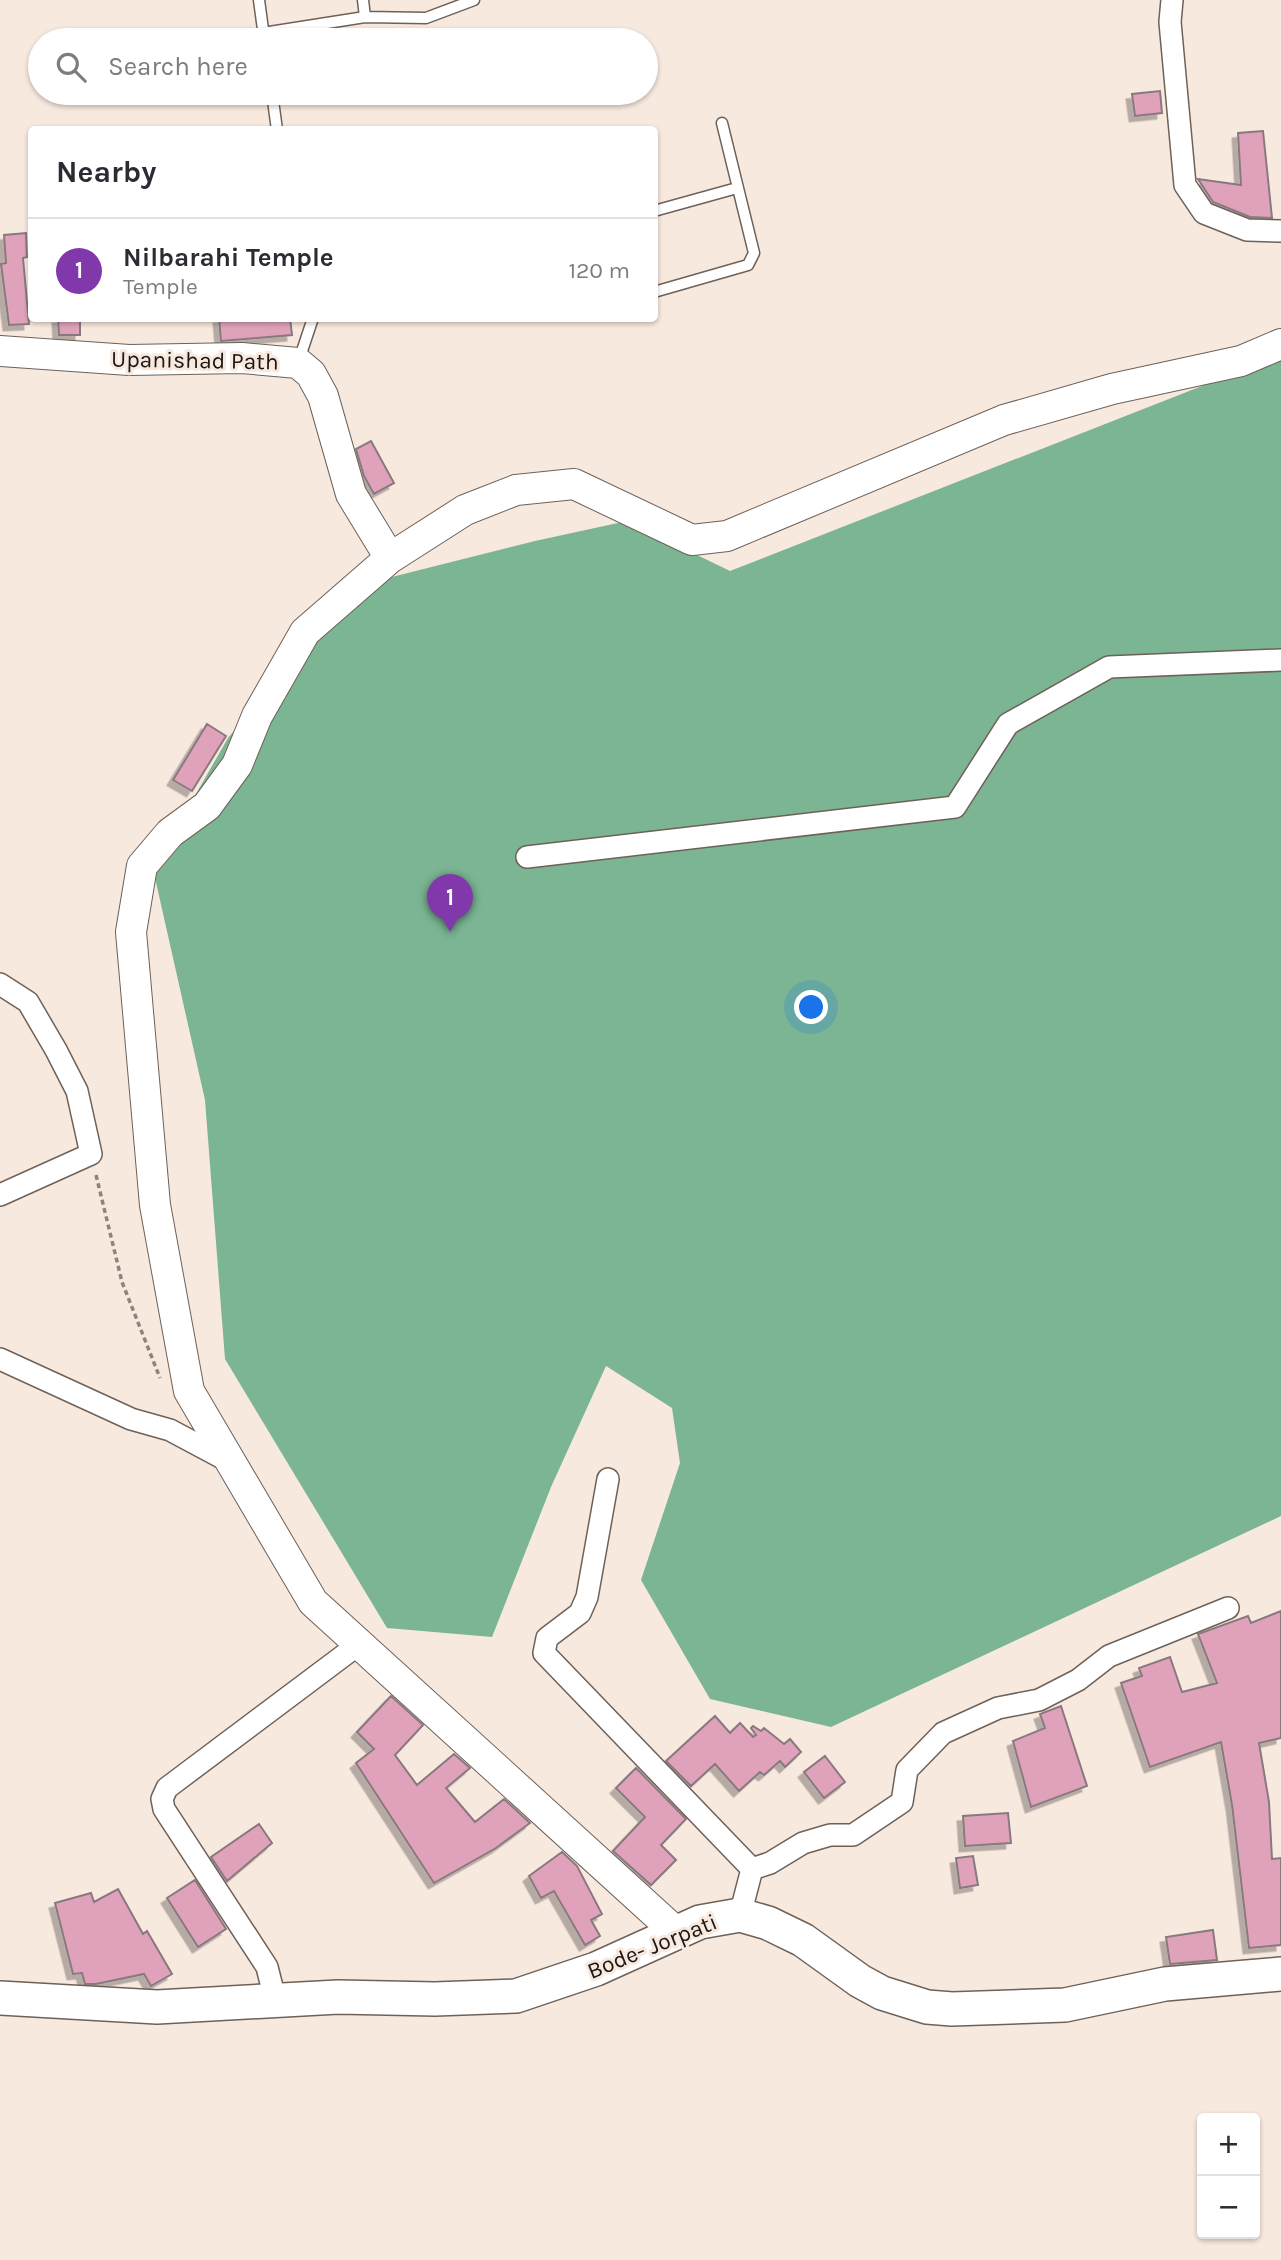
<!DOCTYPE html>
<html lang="en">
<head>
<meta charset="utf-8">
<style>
	:root { --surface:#fff; --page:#f7f7f7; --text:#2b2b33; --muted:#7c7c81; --line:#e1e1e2; --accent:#8038ab }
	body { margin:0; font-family:Karla,sans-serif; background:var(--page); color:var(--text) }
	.controls { position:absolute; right:21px; bottom:21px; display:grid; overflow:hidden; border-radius:7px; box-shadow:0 2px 5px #0004 }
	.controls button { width:63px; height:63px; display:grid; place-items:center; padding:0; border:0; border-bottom:2px solid var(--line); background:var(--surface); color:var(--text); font:35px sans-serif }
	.you { position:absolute; left:812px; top:1008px; width:24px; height:24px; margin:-18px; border:5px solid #fff; border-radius:50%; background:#1a73e8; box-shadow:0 0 0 10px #1a73e833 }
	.badge { display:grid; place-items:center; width:46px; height:46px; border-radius:50%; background:var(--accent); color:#fff; font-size:23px; font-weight:700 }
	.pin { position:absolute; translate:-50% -58px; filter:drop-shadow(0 2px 4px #0008) }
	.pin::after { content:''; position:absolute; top:37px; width:24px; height:21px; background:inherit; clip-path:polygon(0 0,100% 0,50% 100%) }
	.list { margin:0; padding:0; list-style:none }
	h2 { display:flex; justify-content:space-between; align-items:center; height:91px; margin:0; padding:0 28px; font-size:30px }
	h2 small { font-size:23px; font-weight:400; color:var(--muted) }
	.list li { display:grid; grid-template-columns:46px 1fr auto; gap:21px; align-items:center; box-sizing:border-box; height:105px; padding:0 28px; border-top:2px solid var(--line) }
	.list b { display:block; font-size:26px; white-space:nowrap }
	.list p { margin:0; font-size:23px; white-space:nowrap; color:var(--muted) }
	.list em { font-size:23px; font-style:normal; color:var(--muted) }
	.icon { flex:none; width:38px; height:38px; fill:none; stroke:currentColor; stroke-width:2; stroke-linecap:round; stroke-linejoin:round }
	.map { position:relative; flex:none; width:1281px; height:2260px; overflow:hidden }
	.search { position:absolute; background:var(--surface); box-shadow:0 2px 5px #0004; left:28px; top:28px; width:630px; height:77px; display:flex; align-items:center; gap:18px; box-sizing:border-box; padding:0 24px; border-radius:38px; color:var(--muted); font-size:26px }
	.panel { position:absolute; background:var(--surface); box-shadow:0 2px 5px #0004; left:28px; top:126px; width:630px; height:196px; border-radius:7px }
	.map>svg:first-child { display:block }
	.forest { fill:#7bb593 }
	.building { fill:#dfa2ba; stroke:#89797f; stroke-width:2; filter:url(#shadow) }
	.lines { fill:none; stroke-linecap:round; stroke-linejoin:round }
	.lane-casing { stroke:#6d6158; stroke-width:13 }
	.street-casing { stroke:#6d6158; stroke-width:24 }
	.secondary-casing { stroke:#6d6158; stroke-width:32 }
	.primary-casing { stroke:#6d6158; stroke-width:36 }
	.path { stroke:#8e847d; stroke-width:3.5; stroke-dasharray:5 3.5; stroke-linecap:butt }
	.lane { stroke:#fff; stroke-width:10 }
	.street { stroke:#fff; stroke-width:21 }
	.secondary { stroke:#fff; stroke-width:30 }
	.primary { stroke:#fff; stroke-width:33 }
	.labels { text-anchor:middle; stroke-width:6; stroke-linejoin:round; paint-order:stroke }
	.street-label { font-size:23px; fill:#1c1714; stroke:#f8e9df }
</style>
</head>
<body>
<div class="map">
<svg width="1281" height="2260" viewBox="0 0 1281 2260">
	<defs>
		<filter id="shadow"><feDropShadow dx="-5.5" dy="5.5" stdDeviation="0" flood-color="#0004"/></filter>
	</defs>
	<rect width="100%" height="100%" fill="#f8e9df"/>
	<path class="forest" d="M1281,355v1161l-450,211 -121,-28 -69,-119 39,-117 -8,-55 -66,-42 -55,121 -59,150 -105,-9 -162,-269 -20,-259 -52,-231 75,-131 128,-152 179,-45 92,-20 103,50z"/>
	<path class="building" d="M1160,91l2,22 -27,3 -3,-22z
		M1263,131l9,87 -22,-1 -37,-15 -15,-23 43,6 -3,-52z
		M26,233l1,24 -4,1 6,66 -20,1 -8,-61 5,-1 -2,-28z
		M58,318h22v17h-21z
		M219,318h71l2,17 -71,6z
		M371,441l23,42 -20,11 -10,-18 -8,-27z
		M207,724l19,12 -34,55 -19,-11z
		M1281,1611v127l-22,5 10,59 3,57 9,-1v87l-32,3 -17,-143 -11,-63 -71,25 -29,-84 21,-7 -3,-8 31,-11 12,35 35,-9 -19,-49 50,-18 3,7z
		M391,1696l32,29 -28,30 22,30 37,-31 16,14 -24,20 29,34 29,-23 26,24 -34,25 -62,35 -78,-120 18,-14 -17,-17z
		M1061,1706l26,80 -56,21 -18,-66 32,-13 -5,-14z
		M715,1716l15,17 10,-10 13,14 3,-2 -5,-7 2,-2 8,5 3,-3 20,16 6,-5 11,13 -16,15 -5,-6 -16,14 -4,-3 -21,19 -24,-27 -24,22 -25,-25z
		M825,1756l20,26 -21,16 -20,-26z
		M636,1768l50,51 -25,26 15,15 -25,25 -38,-34 32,-34 -29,-29z
		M1008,1813l3,30 -46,3 -2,-30z
		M259,1824l13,19 -45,38 -16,-24z
		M562,1852l15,14 25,48 -11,6 9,16 -15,9 -31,-54 -13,7 -12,-22z
		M973,1856l5,29 -18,3 -4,-30z
		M195,1880l31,49 -28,18 -31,-49z
		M118,1889l25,45 4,-3 25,43 -21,12 -7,-12 -48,10h-11l-3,-11 -9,1 -18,-71 36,-10 3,9z
		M1213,1930l4,30 -47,4 -4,-27z"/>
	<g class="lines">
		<defs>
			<path id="lane" d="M259,0l5,37
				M363,0l2,17
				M263,33l102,-16 61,1 48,-18
				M272,93l5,37
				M654,211l83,-23
				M654,292l94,-27 6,-12 -32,-130
				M298,363l15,-45"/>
			<path id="street" d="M1172,0l-2,22 15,163 19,28 43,17 34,1
				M527,857l428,-50 53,-83 101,-57 172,-7
				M0,984l28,18 28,48 21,41 14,63 -91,41
				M0,1359l131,60 39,11 60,32
				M608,1479l-21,118 -7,16 -33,25 -3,15 208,216
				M740,1915l12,-46 18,-6 33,-20 27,-8h23l49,-33 5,-32 36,-37 55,-25 41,-8 39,-20 31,-24 119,-48
				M276,2003l-9,-36 -103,-158 -2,-10 5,-11 192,-144"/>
			<path id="secondary" d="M0,351l129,9 113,-2 56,5 13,11 12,22 28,98 39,64
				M677,1933l-364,-331 -124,-211 -34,-186 -24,-273 11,-66 28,-33 37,-27 30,-41 20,-49 48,-84 85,-74 75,-48 51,-20 58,-6 118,56 35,-4 277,-116 108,-31 129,-28 40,-17"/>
			<path id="primary" d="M0,1998l157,9 181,-10 97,2 81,-3 80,-27 104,-47 40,-7 28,8 35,17 57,41 22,12 45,14 25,2 113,-4 100,-21 116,-10"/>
		</defs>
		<use href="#lane" class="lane-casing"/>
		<use href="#street" class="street-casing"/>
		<use href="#secondary" class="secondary-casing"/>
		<use href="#primary" class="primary-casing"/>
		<path class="path" d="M96,1175l26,107 38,96"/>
		<use href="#lane" class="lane"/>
		<use href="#street" class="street"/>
		<use href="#secondary" class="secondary"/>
		<use href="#primary" class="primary"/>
	</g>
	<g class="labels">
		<g class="street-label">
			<text transform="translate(195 360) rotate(1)" y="8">Upanishad Path</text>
			<text transform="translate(652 1946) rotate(-22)" y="8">Bode- Jorpati</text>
		</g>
	</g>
</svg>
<div class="controls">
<button>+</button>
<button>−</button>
</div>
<div class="you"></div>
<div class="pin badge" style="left:450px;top:932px">1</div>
<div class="search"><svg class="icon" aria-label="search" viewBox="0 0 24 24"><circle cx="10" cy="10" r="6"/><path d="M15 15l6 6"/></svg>Search here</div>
<section class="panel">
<h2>Nearby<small></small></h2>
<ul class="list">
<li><span class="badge">1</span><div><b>Nilbarahi Temple</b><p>Temple</p></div><em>120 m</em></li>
</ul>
</section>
</div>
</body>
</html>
